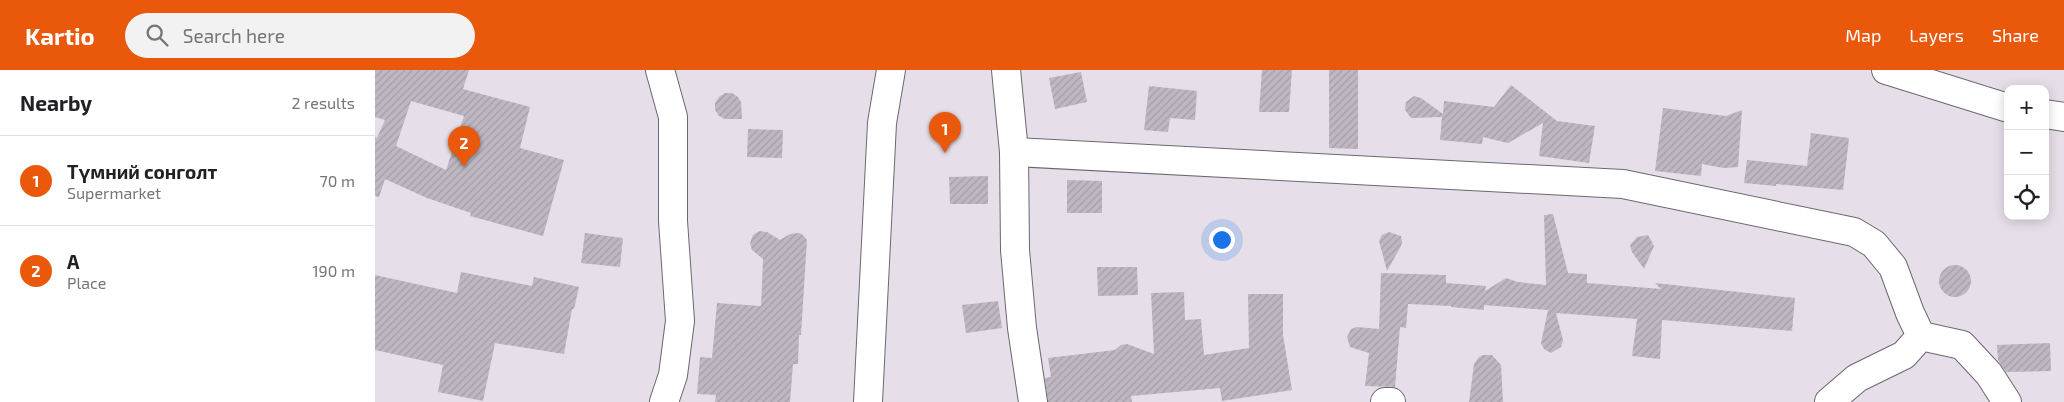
<!DOCTYPE html>
<html lang="en">
<head>
<meta charset="utf-8">
<style>
	:root { --surface:#fff; --page:#f2f2f2; --text:#202124; --muted:#757577; --line:#e0e0e0; --accent:#ea580c }
	body { margin:0; font-family:"Exo 2",sans-serif; background:var(--page); color:var(--text) }
	.controls { position:absolute; right:15px; top:15px; display:grid; overflow:hidden; border-radius:10px; box-shadow:0 2px 12px #0003 }
	.controls button { width:45px; height:45px; display:grid; place-items:center; padding:0; border:0; border-bottom:1px solid var(--line); background:var(--surface); color:var(--text); font:25px sans-serif }
	.you { position:absolute; left:846px; top:169px; width:18px; height:18px; margin:-12px; border:4px solid #fff; border-radius:50%; background:#1a73e8; box-shadow:0 0 0 8px #1a73e833 }
	.badge { display:grid; place-items:center; width:32px; height:32px; border-radius:50%; background:var(--accent); color:#fff; font-size:16px; font-weight:700 }
	.pin { position:absolute; translate:-50% -41px; filter:drop-shadow(0 1px 2px #0008) }
	.pin::after { content:''; position:absolute; top:26px; width:18px; height:15px; background:inherit; clip-path:polygon(0 0,100% 0,50% 100%) }
	.list { margin:0; padding:0; list-style:none }
	h2 { display:flex; justify-content:space-between; align-items:center; height:65px; margin:0; padding:0 20px; font-size:21px }
	h2 small { font-size:16px; font-weight:400; color:var(--muted) }
	.list li { display:grid; grid-template-columns:32px 1fr auto; gap:15px; align-items:center; box-sizing:border-box; height:90px; padding:0 20px; border-top:1px solid var(--line) }
	.list b { display:block; font-size:19px; white-space:nowrap }
	.list p { margin:0; font-size:16px; white-space:nowrap; color:var(--muted) }
	.list em { font-size:16px; font-style:normal; color:var(--muted) }
	.icon { flex:none; width:28px; height:28px; fill:none; stroke:currentColor; stroke-width:2; stroke-linecap:round; stroke-linejoin:round }
	.map { position:relative; flex:none; width:1689px; height:332px; overflow:hidden }
	header { display:flex; align-items:center; gap:30px; box-sizing:border-box; height:70px; padding:0 25px; background:var(--accent); color:#fff }
	header strong { font-size:24px }
	nav { display:flex; gap:28px; margin-inline-start:auto; font-size:18px }
	.search { width:350px; height:45px; background:var(--page); display:flex; align-items:center; gap:12px; box-sizing:border-box; padding:0 18px; border-radius:28px; color:var(--muted); font-size:19px }
	main { display:flex }
	aside { flex:1; background:var(--surface) }
	.map>svg:first-child { display:block }
	.building { fill:url(#building-hatch); fill-rule:evenodd }
	.lines { fill:none; stroke-linecap:round; stroke-linejoin:round }
	.street-casing { stroke:#6d676f; stroke-width:30 }
	.secondary-casing { stroke:#6d676f; stroke-width:30 }
	.street { stroke:#fff; stroke-width:28 }
	.secondary { stroke:#fff; stroke-width:28 }
</style>
</head>
<body>
<header>
<strong>Kartio</strong>
<div class="search"><svg class="icon" aria-label="search" viewBox="0 0 24 24"><circle cx="10" cy="10" r="6"/><path d="M15 15l6 6"/></svg>Search here</div>
<nav><a>Map</a><a>Layers</a><a>Share</a></nav>
</header>
<main>
<aside>
<h2>Nearby<small>2 results</small></h2>
<ul class="list">
<li><span class="badge">1</span><div><b>Түмний сонголт</b><p>Supermarket</p></div><em>70 m</em></li>
<li><span class="badge">2</span><div><b>A</b><p>Place</p></div><em>190 m</em></li>
</ul>
</aside>
<div class="map">
<svg width="1689" height="332" viewBox="0 0 1689 332">
	<defs>
		<pattern id="building-hatch" width="6" height="6" patternUnits="userSpaceOnUse" patternTransform="scale(1.25)"><rect width="6" height="6" fill="#bfb8c2"/><path d="M-1 1l2-2M0 6l6-6M5 7l2-2" fill="none" stroke="#a49ea7"/></pattern>
	</defs>
	<rect width="100%" height="100%" fill="#e6dfe9"/>
	<path class="building" d="M0,0h94l-6,19 67,18 -10,41 44,12 -21,76 -73,-20 1,-3 -44,-15 -42,-19 -6,18 -4,-1v-59l2,1 8,-18 -10,-3zM36,31l53,15 -18,54 -50,-24z
		M887,0h30l-3,42h-30z
		M954,0h29v79l-29,-1z
		M706,2l6,30 -32,7 -6,-31z
		M1136,15l46,36 38,5 -6,37 -50,-7 4,-33 -35,20 -25,-6 -1,7 -42,-4 2,-23 -31,1 -6,-8 1,-8 8,-6 7,2 22,16 1,-13 50,6z
		M774,16l48,5 -2,29 -25,-2 -2,14 -24,-2z
		M350,23h7l6,4 3,5 1,17h-17l-6,-3 -4,-6v-7l4,-6z
		M1288,38l63,8 16,-6 -4,57 -14,1 -22,-4 -1,12 -46,-5z
		M373,59l35,1 -1,28 -35,-1z
		M1436,63l38,5 -6,52 -67,-6v2l-32,-3 3,-23 60,6z
		M613,106v28h-38l-1,-27z
		M692,110l35,1v32h-35z
		M1178,144l15,59 19,1v9l74,6 -6,-6 140,15 -3,33 -130,-11 -2,39 -28,-3 5,-37 -81,-6 7,27 -2,7 -10,6 -7,-4 -3,-6 7,-33 -64,-5v5l-33,-3v-1l-43,-2 -2,24 -6,-1 -5,60 -30,-1 4,-33 -19,-6 -3,-10 4,-8 6,-2 22,2 2,-56 65,2v8l40,3 -1,5 21,-13 12,4 28,3 -2,-70z
		M384,161l8,1 13,8 10,-6 8,-1 4,1 5,6 -6,95h-2l-1,29h-5l-3,38h-75l1,-7 -19,-1 3,-37 12,1 5,-55 44,3 2,-47 -11,-9 -2,-7 3,-8z
		M1014,162l12,4 1,6 -1,4 -14,25 -8,-30 3,-6z
		M210,163l38,5 -3,29 -39,-4z
		M1273,165l6,11 -10,23 -12,-17 -2,-7 7,-8z
		M1564 211a16 16 0 1 1 32 0a16 16 0 1 1-32 0Z
		M722,197h40l1,28 -40,1z
		M86,202l71,14 2,-9 45,10 -5,22h-2l-8,45 -69,-11 -12,58 -45,-9 5,-27 -68,-15v-75l82,18z
		M809,222l1,28 16,-1 3,36 45,-7 -1,-54h35v41l9,55 -70,11 -2,-13 -89,8 1,6h-84l-3,-24 6,-1 -3,-19 67,-8 6,-5 6,-1 27,10 -3,-61z
		M623,231l4,27 -36,5 -4,-28z
		M1675,273l1,28 -45,1 -8,-12 -1,-15z
		M1108,285h9l9,10 2,37h-34l5,-38 5,-7z"/>
	<g class="lines">
		<defs>
			<path id="street" d="M285,0l13,47v104l7,100 -7,54 -9,27
				M1511,0l122,38
				M1670,44l19,3
				M639,82l609,32 231,48 20,12 19,23 17,46 11,23 41,9 27,29 18,28
				M493,332l14,-279 9,-53
				M1010,332h6
				M1454,332l28,-24 47,-23 17,-19"/>
			<path id="secondary" d="M631,0l8,82 1,98 7,78 11,74"/>
		</defs>
		<use href="#street" class="street-casing"/>
		<use href="#secondary" class="secondary-casing"/>
		<use href="#street" class="street"/>
		<use href="#secondary" class="secondary"/>
	</g>
</svg>
<div class="controls">
<button>+</button>
<button>−</button>
<button><svg class="icon" aria-label="locate" viewBox="0 0 24 24"><circle cx="12" cy="12" r="6"/><path d="M12 2v4M12 18v4M2 12h4M18 12h4"/></svg></button>
</div>
<div class="you"></div>
<div class="pin badge" style="left:570px;top:83px">1</div>
<div class="pin badge" style="left:89px;top:97px">2</div>
</div>
</main>
</body>
</html>
